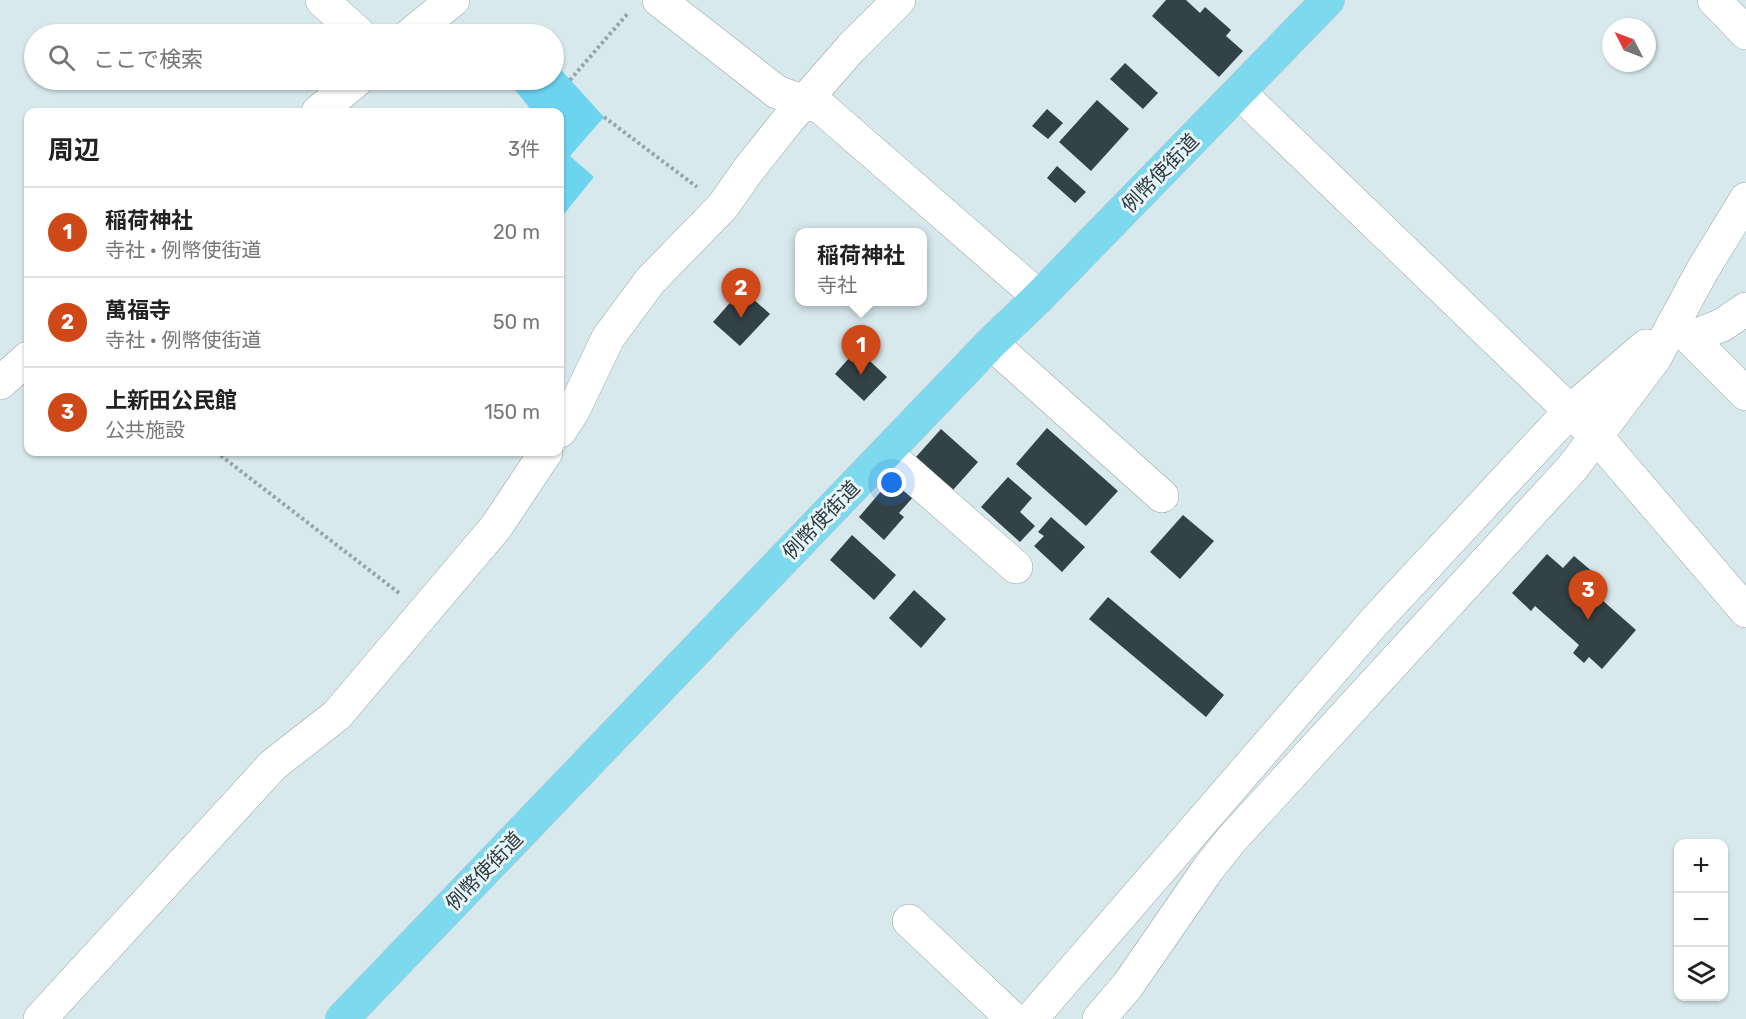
<!DOCTYPE html>
<html lang="ja">
<head>
<meta charset="utf-8">
<style>
	:root { --surface:#fff; --page:#f6f6f6; --text:#222; --muted:#767676; --line:#e0e0e0; --accent:#cf4818 }
	body { margin:0; font-family:Rubik,"Noto Sans JP",sans-serif; background:var(--page); color:var(--text) }
	.controls { position:absolute; right:18px; bottom:18px; display:grid; overflow:hidden; border-radius:12px; box-shadow:0 2px 4px #0004 }
	.controls button { width:54px; height:54px; display:grid; place-items:center; padding:0; border:0; border-bottom:2px solid var(--line); background:var(--surface); color:var(--text); font:30px sans-serif }
	.compass { position:absolute; left:1602px; top:18px; width:54px; height:54px; border-radius:50%; background:var(--surface); box-shadow:0 2px 4px #0004; rotate:312deg }
	.you { position:absolute; left:892px; top:483px; width:21px; height:21px; margin:-15px; border:4px solid #fff; border-radius:50%; background:#1a73e8; box-shadow:0 0 0 9px #1a73e833 }
	.badge { display:grid; place-items:center; width:39px; height:39px; border-radius:50%; background:var(--accent); color:#fff; font-size:20px; font-weight:700 }
	.pin { position:absolute; translate:-50% -50px; filter:drop-shadow(0 2px 3px #0008) }
	.pin::after { content:''; position:absolute; top:32px; width:21px; height:18px; background:inherit; clip-path:polygon(0 0,100% 0,50% 100%) }
	.popup { position:absolute; left:795px; top:228px; width:132px; height:78px; box-sizing:border-box; display:grid; place-content:center; border-radius:12px; background:var(--surface); filter:drop-shadow(0 2px 4px #0005); font-size:20px; white-space:nowrap; color:var(--muted) }
	.popup b { font-size:22px; color:var(--text) }
	.popup::after { content:''; position:absolute; left:50%; top:100%; margin-left:-12px; border:12px solid transparent; border-top-color:var(--surface) }
	.list { margin:0; padding:0; list-style:none }
	h2 { display:flex; justify-content:space-between; align-items:center; height:78px; margin:0; padding:0 24px; font-size:26px }
	h2 small { font-size:20px; font-weight:400; color:var(--muted) }
	.list li { display:grid; grid-template-columns:39px 1fr auto; gap:18px; align-items:center; box-sizing:border-box; height:90px; padding:0 24px; border-top:2px solid var(--line) }
	.list b { display:block; font-size:22px; white-space:nowrap }
	.list p { margin:0; font-size:20px; white-space:nowrap; color:var(--muted) }
	.list em { font-size:20px; font-style:normal; color:var(--muted) }
	.icon { flex:none; width:33px; height:33px; fill:none; stroke:currentColor; stroke-width:2; stroke-linecap:round; stroke-linejoin:round }
	.map { position:relative; flex:none; width:1746px; height:1019px; overflow:hidden }
	.search { position:absolute; background:var(--surface); box-shadow:0 2px 4px #0004; left:24px; top:24px; width:540px; height:66px; display:flex; align-items:center; gap:15px; box-sizing:border-box; padding:0 21px; border-radius:33px; color:var(--muted); font-size:22px }
	.panel { position:absolute; background:var(--surface); box-shadow:0 2px 4px #0004; left:24px; top:108px; width:540px; height:348px; border-radius:12px }
	.map>svg:first-child { display:block }
	.green { fill:#6dd4f0 }
	.building { fill:#334246 }
	.lines { fill:none; stroke-linecap:round; stroke-linejoin:round }
	.minor-casing { stroke:#94a4a9; stroke-width:34 }
	.major-casing { stroke:#c5c7c8; stroke-width:34 }
	.path { stroke:#96a3a7; stroke-width:4; stroke-dasharray:3 3; stroke-linecap:butt }
	.minor { stroke:#fff; stroke-width:33 }
	.major { stroke:#7dd9ee; stroke-width:33 }
	.labels { text-anchor:middle; stroke-width:6; stroke-linejoin:round; paint-order:stroke }
	.street-label { font-size:20px; fill:#303739; stroke:#e5f6fc }
</style>
</head>
<body>
<div class="map">
<svg width="1746" height="1019" viewBox="0 0 1746 1019">
	<rect width="100%" height="100%" fill="#d8e9ee"/>
	<path class="green" d="M554,62l50,55 -34,39 24,21 -34,42v-107h-27l-26,-32h47z"/>
	<path class="building" d="M1166,0h20l14,13 5,-6 26,23 -5,6 17,15 -24,26 -67,-61z
		M1125,63l33,30 -15,16 -33,-30z
		M1097,100l32,29 -38,42 -32,-29z
		M1047,109l16,14 -15,16 -16,-13z
		M1057,166l29,26 -11,11 -28,-25z
		M742,289l28,25 -30,32 -27,-24z
		M857,349l30,28 -23,24 -29,-27z
		M1047,428l71,63 -32,35 -70,-62z
		M941,429l37,33 -25,28 -37,-33z
		M894,476l21,19 -16,18 5,4 -20,23 -25,-23z
		M1008,477l24,21 -12,14 15,14 -15,16 -39,-35z
		M1183,515l31,26 -34,38 -30,-27z
		M1051,517l34,30 -23,25 -28,-26 10,-10 -6,-4z
		M852,535l44,40 -22,25 -44,-40z
		M1547,554l16,14 11,-12 20,17 -10,11 52,46 -34,39 -13,-12 -5,6 -11,-10 6,-8 -44,-39 -4,5 -19,-18z
		M914,590l32,29 -25,29 -32,-30z
		M1108,597l116,98 -18,22 -117,-98z"/>
	<g class="lines">
		<defs>
			<path id="minor" d="M322,0l37,34
				M659,0l118,92 45,16 217,189
				M1714,0l32,33
				M411,34l42,-34
				M1239,92l357,344 150,175
				M318,112l39,-32
				M1673,324l17,14 56,56
				M1690,338l32,-13 24,-16
				M991,343l171,153
				M0,383l28,-25
				M560,431l13,-20 35,-73 42,-57 73,-75 26,-37 39,-49 63,-72 48,-48
				M886,453l130,114
				M909,921l104,98
				M40,1019l233,-254 64,-50 159,-188 50,-75
				M1031,1019l344,-398 194,-209 77,-66
				M1099,1019l29,-34 80,-116 23,-29 342,-373 82,-109 47,-87 44,-72"/>
			<path id="major" d="M342,1019l649,-676 48,-46 289,-297"/>
		</defs>
		<use href="#minor" class="minor-casing"/>
		<use href="#major" class="major-casing"/>
		<path class="path" d="M570,80l59,-68
			M604,117l93,70
			M216,452l183,141"/>
		<use href="#minor" class="minor"/>
		<use href="#major" class="major"/>
	</g>
	<g class="labels">
		<g class="street-label">
			<text transform="translate(1160 173) rotate(-46)" y="7">例幣使街道</text>
			<text transform="translate(821 520) rotate(-46)" y="7">例幣使街道</text>
			<text transform="translate(484 871) rotate(-46)" y="7">例幣使街道</text>
		</g>
	</g>
</svg>
<div class="controls">
<button>+</button>
<button>−</button>
<button><svg class="icon" aria-label="layers" viewBox="0 0 24 24"><path d="M12 4l9 5-9 5-9-5zM3 14l9 5 9-5"/></svg></button>
</div>
<svg class="compass" viewBox="-18 -18 36 36"><path d="M0-13l5 13h-10z" fill="#e53935"/><path d="M0 13l5-13h-10z" fill="#767676"/></svg>
<div class="you"></div>
<div class="pin badge" style="left:861px;top:375px">1</div>
<div class="popup"><b>稲荷神社</b>寺社</div>
<div class="pin badge" style="left:741px;top:318px">2</div>
<div class="pin badge" style="left:1588px;top:620px">3</div>
<div class="search"><svg class="icon" aria-label="search" viewBox="0 0 24 24"><circle cx="10" cy="10" r="6"/><path d="M15 15l6 6"/></svg>ここで検索</div>
<section class="panel">
<h2>周辺<small>3件</small></h2>
<ul class="list">
<li><span class="badge">1</span><div><b>稲荷神社</b><p>寺社 · 例幣使街道</p></div><em>20 m</em></li>
<li><span class="badge">2</span><div><b>萬福寺</b><p>寺社 · 例幣使街道</p></div><em>50 m</em></li>
<li><span class="badge">3</span><div><b>上新田公民館</b><p>公共施設</p></div><em>150 m</em></li>
</ul>
</section>
</div>
</body>
</html>
